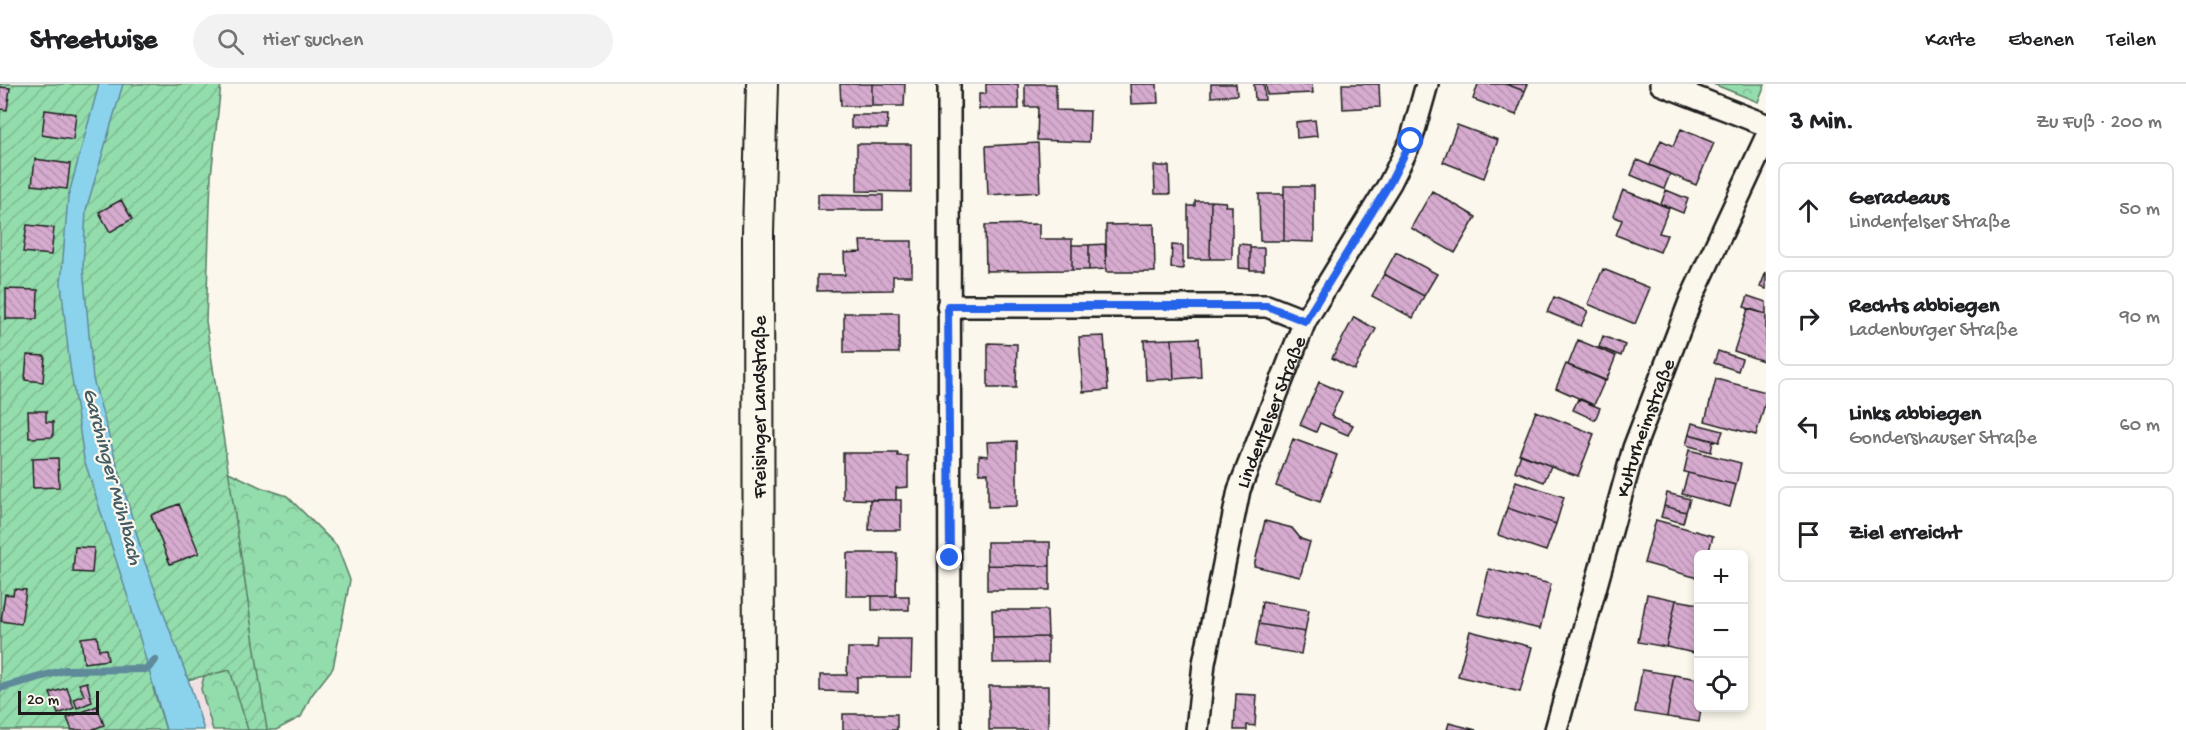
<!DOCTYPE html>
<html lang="de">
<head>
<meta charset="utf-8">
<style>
	:root { --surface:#fff; --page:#f2f2f2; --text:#202124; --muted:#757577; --line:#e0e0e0 }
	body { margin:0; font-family:"Gochi Hand",sans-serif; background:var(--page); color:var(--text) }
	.controls { position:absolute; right:18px; bottom:18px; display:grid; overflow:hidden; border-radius:9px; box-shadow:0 3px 9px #0003 }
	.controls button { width:54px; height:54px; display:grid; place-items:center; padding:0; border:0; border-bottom:2px solid var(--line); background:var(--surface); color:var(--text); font:30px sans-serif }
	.scale { position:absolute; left:18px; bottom:15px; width:81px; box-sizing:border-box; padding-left:6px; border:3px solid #1c1c1c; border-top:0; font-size:16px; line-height:21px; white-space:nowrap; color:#1c1c1c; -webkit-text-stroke:4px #fbf7ec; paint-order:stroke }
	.stop { position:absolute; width:18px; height:18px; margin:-14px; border:4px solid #2563eb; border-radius:50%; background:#fff }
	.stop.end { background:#2563eb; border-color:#fff; box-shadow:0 2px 6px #0008 }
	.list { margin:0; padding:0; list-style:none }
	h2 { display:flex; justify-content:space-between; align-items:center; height:78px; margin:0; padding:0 24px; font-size:26px }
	h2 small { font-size:20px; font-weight:400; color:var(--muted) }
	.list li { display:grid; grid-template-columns:39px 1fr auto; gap:18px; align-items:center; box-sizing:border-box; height:96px; margin:0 12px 12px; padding:0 12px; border:2px solid var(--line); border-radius:9px }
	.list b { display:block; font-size:22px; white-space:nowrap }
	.list p { margin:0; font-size:20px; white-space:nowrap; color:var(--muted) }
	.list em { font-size:20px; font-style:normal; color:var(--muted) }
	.icon { flex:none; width:33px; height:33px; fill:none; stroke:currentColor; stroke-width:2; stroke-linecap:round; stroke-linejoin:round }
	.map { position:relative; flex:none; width:1766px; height:646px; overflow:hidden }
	header { display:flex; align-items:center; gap:36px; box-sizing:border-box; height:84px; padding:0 30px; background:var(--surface); border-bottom:2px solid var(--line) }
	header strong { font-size:28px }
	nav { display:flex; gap:33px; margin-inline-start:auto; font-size:21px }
	.search { width:420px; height:54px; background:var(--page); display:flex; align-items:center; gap:15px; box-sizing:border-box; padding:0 21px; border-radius:33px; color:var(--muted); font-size:22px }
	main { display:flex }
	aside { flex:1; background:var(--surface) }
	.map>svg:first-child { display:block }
	.built { fill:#f0e0e3 }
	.forest { fill:url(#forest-crowns); stroke:#587c64; stroke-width:1.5 }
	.garden { fill:url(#garden-furrows); stroke:#587c64; stroke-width:1.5 }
	.water { fill:#8bd3ec; stroke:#5f8a99; stroke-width:1.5 }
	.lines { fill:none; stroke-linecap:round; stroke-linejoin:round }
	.stream { stroke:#5f8a99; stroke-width:8 }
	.building { fill:url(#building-back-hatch); stroke:#1c1c1c; stroke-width:1.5 }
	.street-casing { stroke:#1c1c1c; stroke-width:26 }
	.secondary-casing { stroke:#1c1c1c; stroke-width:34 }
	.street { stroke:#fbf7ec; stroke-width:21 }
	.secondary { stroke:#fbf7ec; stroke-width:30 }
	.route { stroke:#2563eb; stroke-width:8 }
	.labels { text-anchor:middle; stroke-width:4.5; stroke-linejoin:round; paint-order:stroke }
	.street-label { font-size:20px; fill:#1c1c1c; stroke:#fbf7ec }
	.water-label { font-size:21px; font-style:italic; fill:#435c65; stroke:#fbf7ec }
</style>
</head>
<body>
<header>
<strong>Streetwise</strong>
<div class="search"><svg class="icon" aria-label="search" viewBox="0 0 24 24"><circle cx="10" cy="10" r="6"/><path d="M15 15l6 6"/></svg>Hier suchen</div>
<nav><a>Karte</a><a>Ebenen</a><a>Teilen</a></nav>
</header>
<main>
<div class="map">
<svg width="1766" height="646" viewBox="0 0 1766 646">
	<defs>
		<pattern id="forest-crowns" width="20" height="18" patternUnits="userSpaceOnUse" patternTransform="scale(1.5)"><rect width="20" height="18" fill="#93dcac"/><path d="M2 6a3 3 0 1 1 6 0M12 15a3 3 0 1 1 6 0" fill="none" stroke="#7ebc93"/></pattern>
		<pattern id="garden-furrows" width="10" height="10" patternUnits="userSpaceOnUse" patternTransform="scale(1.5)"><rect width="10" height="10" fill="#93dcac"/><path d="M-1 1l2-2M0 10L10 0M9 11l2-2" fill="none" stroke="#7ebc93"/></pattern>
		<pattern id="building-back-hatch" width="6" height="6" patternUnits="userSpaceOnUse" patternTransform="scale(1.5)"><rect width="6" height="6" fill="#d6abcf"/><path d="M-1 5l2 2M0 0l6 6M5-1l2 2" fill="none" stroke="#b793b1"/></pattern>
	</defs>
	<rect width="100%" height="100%" fill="#fbf7ec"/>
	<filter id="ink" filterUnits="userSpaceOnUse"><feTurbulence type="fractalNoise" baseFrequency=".0167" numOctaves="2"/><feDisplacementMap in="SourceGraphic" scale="12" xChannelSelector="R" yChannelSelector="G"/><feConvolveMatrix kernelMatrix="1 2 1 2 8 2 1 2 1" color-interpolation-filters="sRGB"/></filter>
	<g filter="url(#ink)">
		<path class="built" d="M231,586l17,60h-44l-15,-48z"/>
		<path class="forest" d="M1713,0h52l-7,18z
			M214,381l46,22 27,9 50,50 13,34 -17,88 -22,28 -10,21 -25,13h-63l-12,-41 9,-39z"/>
		<path class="garden" d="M0,0h221l-10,92 -5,145 61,409h-19l-18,-60 -77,18 13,42h-166z"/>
		<path class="water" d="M99,0h24l-37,126 -3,57 10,112 51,181 45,122 15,48h-38l-36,-126 -46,-145 -15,-100 -8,-76 7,-86z"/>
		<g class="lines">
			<path class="stream" d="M0,604l65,-18 82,-1 8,-9"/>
		</g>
		<path class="building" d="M840,0h32v22h-31z
			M872,0h33l-1,22h-32z
			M986,0h32l1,25h-40v-15h7z
			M1025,0h31v26l34,1 -1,31 -52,-2 1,-33h-13z
			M1130,0h27l1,19 -27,1z
			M1211,0h25l1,11 -26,2z
			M1254,0h10l1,16h-10z
			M1266,0h46l1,9 -46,2z
			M1342,0h37l1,23 -37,2z
			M1478,0h27l20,7 -9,24 -43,-16z
			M1505,0h23l-3,7z
			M0,3l10,1 -3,22 -7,-1z
			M45,26l31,4 -3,26 -31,-5z
			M851,31h37l-1,14 -36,-1z
			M1315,36l2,16 -20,2 -1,-16z
			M1457,41l41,15 -14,38 -41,-16z
			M1681,45l33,14 -18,42 -46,-20 11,-25 12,6z
			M1038,59l2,49 -52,3 -2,-49z
			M857,60h54v48l-54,-1z
			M35,75l35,5 -3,25 -35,-4z
			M1637,76l33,14 -6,15 -33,-14z
			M1154,82h15l1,28h-15z
			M1284,102h30v56l-30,-1z
			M1623,106l46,18 -10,25 8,2 -7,17 -44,-17 6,-15 -9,-4z
			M1666,106l22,9 -5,14 -22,-9z
			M1432,107l44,26 -21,36 -44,-25z
			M818,110l65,1v15h-65z
			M1259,110h25v47h-24z
			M121,116l11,19 -22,13 -11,-20z
			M1195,117h16l-1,58h-22v-53h7z
			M1211,117l15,1 -1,4h7v53h-22z
			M1039,140v15h33v31l-86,1 -1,-46z
			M1154,140l1,48h-49v-47z
			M27,141l27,3 -3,27 -28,-3z
			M860,157h52v35h-19v14l-76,1v-16h28l-1,-22 17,-1z
			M1105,160l1,25 -17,1v-25z
			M1239,160l11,1v24l-11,-1z
			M1072,161h17v25h-17z
			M1172,161l11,1v23l-12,-1z
			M1250,164h14v22h-14z
			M1396,168l41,22 -13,22 -40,-22z
			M1603,185l47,19 -15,36 -47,-20z
			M1766,188v17l-6,-2z
			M1384,190l40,22 -11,22 -41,-22z
			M6,205l32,1 -1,29h-31z
			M1748,212l18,6v12l-22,-7z
			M1554,213l34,14 -7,15 -34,-14z
			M1748,225l18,5v48l-32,-11z
			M844,229h55v40h-55z
			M1354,233l22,12 -22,41 -22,-12z
			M1104,252l4,54 -25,2 -4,-55z
			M1603,252l22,9 -4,11 -22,-9z
			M1199,254l2,39 -27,2 -2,-40z
			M1172,255l2,40 -28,1 -2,-40z
			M1578,256l38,16 -10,25 -38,-16z
			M988,259l29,1 -1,44h-28z
			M1718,267l24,8 -4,12 -24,-8z
			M27,271l18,1 -2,26 -18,-2z
			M1566,280l39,16 -11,25 -38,-17z
			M1716,295l50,13v8l-10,35 -51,-14z
			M1319,298l23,10 -11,24 22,9 -5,10 -28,-12 -4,9 -16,-7z
			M1578,315l22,9 -5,12 -22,-10z
			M28,327h18v11h7v15l-24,1z
			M1536,327l58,23 -16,42 -59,-22z
			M1692,339l31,8 -4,11 -30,-8z
			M1689,350l24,7 -2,11 -25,-7z
			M1293,355l44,16 -17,47 -44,-16z
			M1017,357v65l-29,1v-34h-9v-18l9,1 -1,-14z
			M1689,366l52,13 -5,22 -52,-13z
			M843,369h55v3h10v31l-12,1v12l-53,-1z
			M1521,370l30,12 -7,16 -29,-11z
			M58,374l1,29 -26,1 -1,-29z
			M1688,389l48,12 -6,22 -48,-13z
			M1516,397l48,16 -8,27 -49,-16z
			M1667,409l23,6 -4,13 -22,-6z
			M870,416h31v30h-32z
			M179,420l20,49 -29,11 -19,-49z
			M1664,422l22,6 -3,11 -22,-6z
			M1507,424l49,16 -10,27 -48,-16z
			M1656,436l57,16 -5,18h-10v24l-54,-15z
			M1265,437l27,7 9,11 9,3 -10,35 -46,-11z
			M987,458h63v24l-63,-1z
			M75,463l19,1 -2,25 -19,-1z
			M847,469h50l-1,43h-50z
			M987,481l63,1v24h-63z
			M1489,485l62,15 -11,45 -62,-15z
			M14,505l12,1 -5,34 -20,-3 4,-27 8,1z
			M1647,510l29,6 -10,47 -28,-5z
			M872,512h37v14h-37z
			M1676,516l22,4v32l-3,17 -29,-6z
			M1262,518l47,8 -4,22 -46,-8z
			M992,526h55l1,27 -55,1z
			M1259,540l46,8 -4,22 -46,-8z
			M1470,547l62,16 -12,45 -62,-16z
			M97,552l2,14 7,-1 2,11 -24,3 -3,-25z
			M1048,553v25l-55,1v-25z
			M878,555h34l-1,38h-54v15l-37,-1v-16h27l1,-27h29z
			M1642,586l32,5 -7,42 -32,-5z
			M1674,591l24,4v29h3l-2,14 -32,-5z
			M87,598l5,20 -15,6 -3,-9 10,-4 -5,-11z
			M989,602h59v44h-59z
			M67,604l7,20 -16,6 -8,-21z
			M1236,610l21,1 -2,31 -8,-1v5h-13z
			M97,622l7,19 -13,5h-19l-5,-12z
			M843,630h54v16h-54z
			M1449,639l27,7h-29z"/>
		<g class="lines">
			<defs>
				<g id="street">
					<path d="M949,0l1,646"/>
					<path d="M1661,0l105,41"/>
					<path d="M948,222h319l38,15"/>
					<path id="s1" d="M1197,646l7,-67 35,-173 66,-169 85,-138 21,-42 16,-57"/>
					<path id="s2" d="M1556,646l78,-282 57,-149 75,-161"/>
				</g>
				<path id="secondary" d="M759,646l-1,-497 4,-149"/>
			</defs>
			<use href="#street" class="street-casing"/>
			<use href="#secondary" class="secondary-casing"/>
			<use href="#street" class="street"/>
			<use href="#secondary" class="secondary"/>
		</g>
	</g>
	<g class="lines" filter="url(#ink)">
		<path class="route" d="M950,474l-2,-252h319l38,15 85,-138 21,-42"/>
	</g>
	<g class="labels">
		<g class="street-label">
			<text transform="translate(758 323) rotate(-90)" y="7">Freisinger Landstraße</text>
			<text dy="7" stroke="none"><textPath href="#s1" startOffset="328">Lindenfelser Straße</textPath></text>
			<text dy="7" stroke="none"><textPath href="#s2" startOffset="315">Kulturheimstraße</textPath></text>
		</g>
		<g class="water-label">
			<text transform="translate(114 392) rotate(75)" y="7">Garchinger Mühlbach</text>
		</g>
	</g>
</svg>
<div class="controls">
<button>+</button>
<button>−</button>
<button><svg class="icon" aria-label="locate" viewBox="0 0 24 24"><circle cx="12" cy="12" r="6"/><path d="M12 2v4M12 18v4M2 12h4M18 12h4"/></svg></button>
</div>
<div class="scale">20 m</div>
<div class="stop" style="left:1411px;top:57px"></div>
<div class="stop end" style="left:950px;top:474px"></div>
</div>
<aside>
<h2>3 Min.<small>Zu Fuß · 200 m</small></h2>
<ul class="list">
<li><svg class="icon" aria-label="ahead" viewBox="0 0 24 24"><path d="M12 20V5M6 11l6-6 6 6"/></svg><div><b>Geradeaus</b><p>Lindenfelser Straße</p></div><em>50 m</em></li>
<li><svg class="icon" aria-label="right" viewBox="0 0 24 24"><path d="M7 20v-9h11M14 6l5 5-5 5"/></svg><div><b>Rechts abbiegen</b><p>Ladenburger Straße</p></div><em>90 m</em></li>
<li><svg class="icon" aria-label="left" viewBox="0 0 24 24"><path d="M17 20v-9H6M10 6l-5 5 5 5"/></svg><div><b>Links abbiegen</b><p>Gondershauser Straße</p></div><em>60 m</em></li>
<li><svg class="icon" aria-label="arrive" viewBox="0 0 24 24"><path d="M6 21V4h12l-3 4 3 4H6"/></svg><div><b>Ziel erreicht</b></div></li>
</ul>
</aside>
</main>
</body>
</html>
